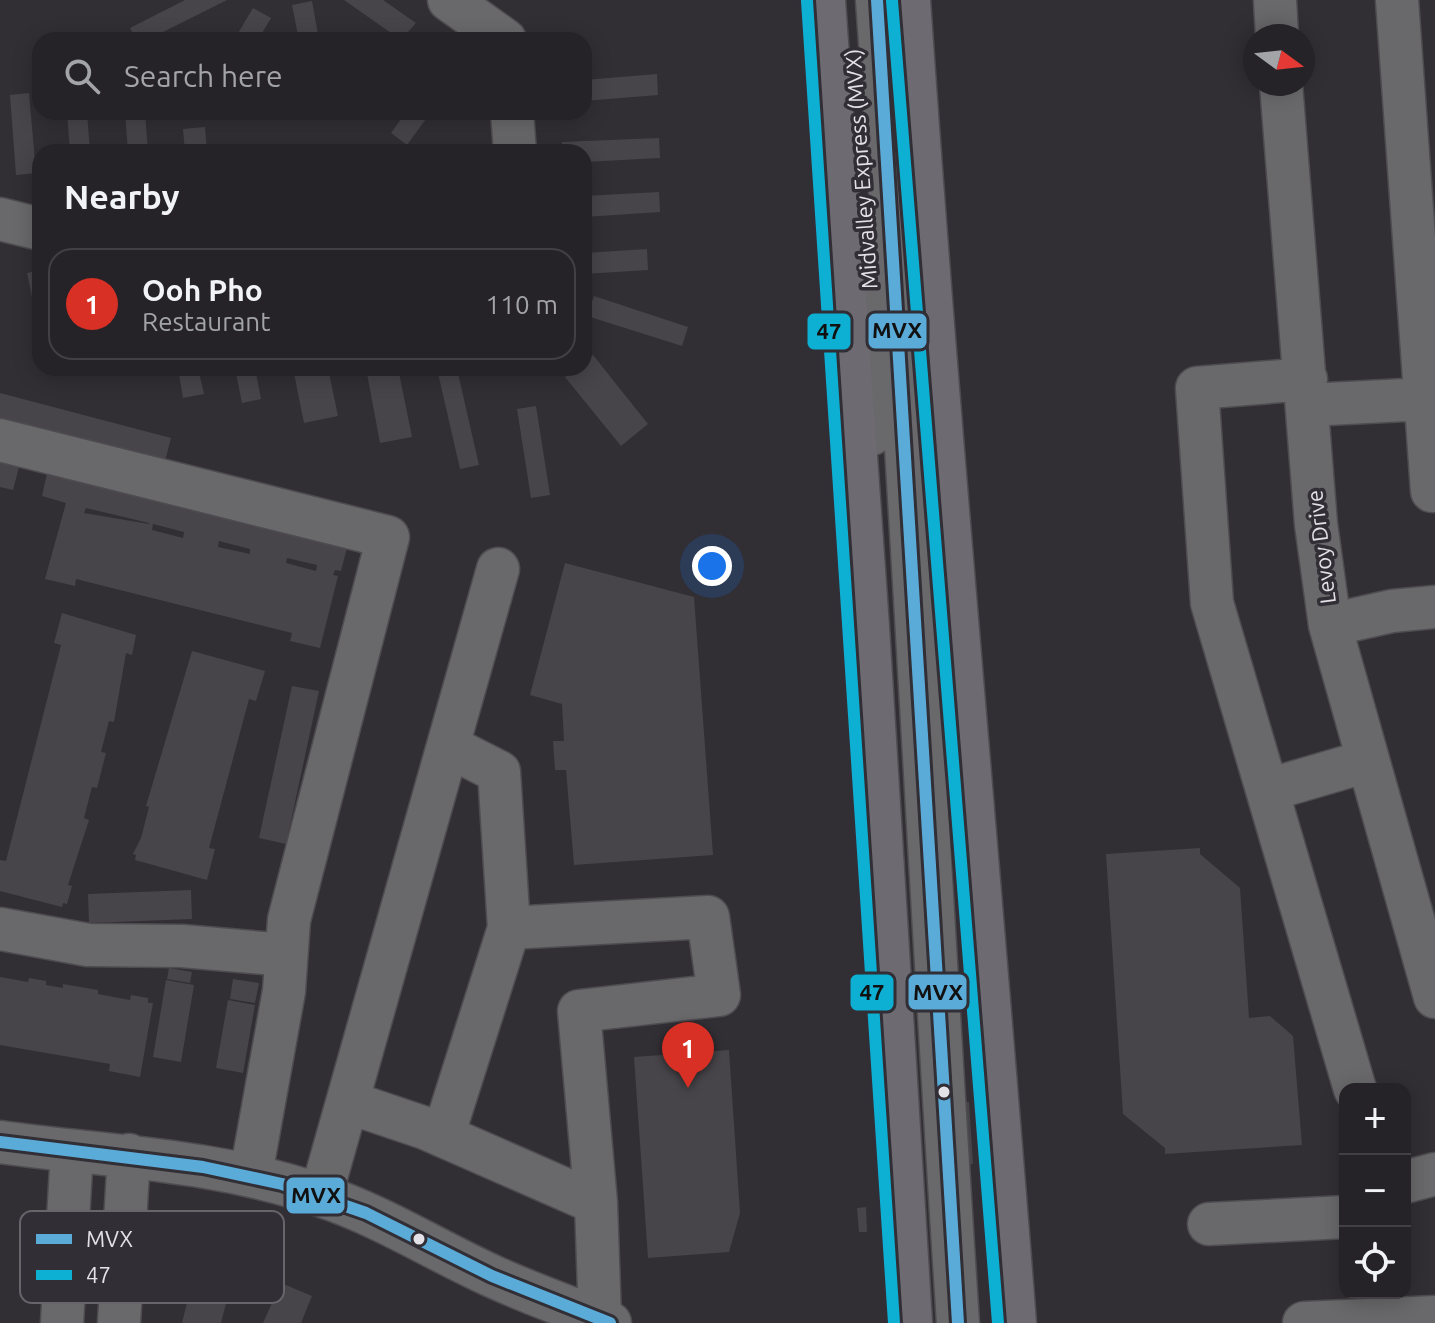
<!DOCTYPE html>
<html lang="en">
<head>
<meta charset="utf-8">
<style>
	:root { --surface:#252327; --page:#312f33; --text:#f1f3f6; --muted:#a3a4a7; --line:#424044; --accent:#d93025 }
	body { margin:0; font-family:Ubuntu,sans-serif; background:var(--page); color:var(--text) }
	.controls { position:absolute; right:24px; bottom:24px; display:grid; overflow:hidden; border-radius:16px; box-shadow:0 4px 20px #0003 }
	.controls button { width:72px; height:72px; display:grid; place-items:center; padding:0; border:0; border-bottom:2px solid var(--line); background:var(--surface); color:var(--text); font:40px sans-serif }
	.compass { position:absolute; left:1243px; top:24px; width:72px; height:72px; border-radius:50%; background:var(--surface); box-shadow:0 4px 20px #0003; rotate:105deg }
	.you { position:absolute; left:712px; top:566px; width:28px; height:28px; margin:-20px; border:6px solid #fff; border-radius:50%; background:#1a73e8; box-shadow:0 0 0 12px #1a73e833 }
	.badge { display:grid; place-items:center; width:52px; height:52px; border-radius:50%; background:var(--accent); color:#fff; font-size:26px; font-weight:700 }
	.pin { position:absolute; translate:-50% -66px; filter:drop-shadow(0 2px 4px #0008) }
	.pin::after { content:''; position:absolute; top:42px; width:28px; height:24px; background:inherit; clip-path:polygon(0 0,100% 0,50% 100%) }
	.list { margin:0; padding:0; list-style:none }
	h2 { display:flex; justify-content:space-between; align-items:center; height:104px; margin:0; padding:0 32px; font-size:34px }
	h2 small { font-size:26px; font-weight:400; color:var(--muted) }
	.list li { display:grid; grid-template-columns:52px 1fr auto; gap:24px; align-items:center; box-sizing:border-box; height:112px; margin:0 16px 16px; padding:0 16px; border:2px solid var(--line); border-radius:24px }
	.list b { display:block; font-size:30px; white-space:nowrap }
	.list p { margin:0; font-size:26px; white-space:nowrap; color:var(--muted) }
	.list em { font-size:26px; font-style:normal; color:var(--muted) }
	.icon { flex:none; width:44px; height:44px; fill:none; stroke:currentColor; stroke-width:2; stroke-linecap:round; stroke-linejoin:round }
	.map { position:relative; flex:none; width:1435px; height:1323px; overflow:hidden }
	.search { position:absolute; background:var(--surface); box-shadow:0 4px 20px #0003; left:32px; top:32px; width:560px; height:88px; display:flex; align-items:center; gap:20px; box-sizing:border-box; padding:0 28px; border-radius:24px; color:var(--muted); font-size:30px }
	.panel { position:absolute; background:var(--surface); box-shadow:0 4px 20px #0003; left:32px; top:144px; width:560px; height:232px; border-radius:24px }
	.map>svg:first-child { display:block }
	.building { fill:#474549; fill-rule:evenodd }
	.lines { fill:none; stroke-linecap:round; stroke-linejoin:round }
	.minor-casing { stroke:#4e4c50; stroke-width:45 }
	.major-casing { stroke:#4e4c50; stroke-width:47 }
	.minor { stroke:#69686b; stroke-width:42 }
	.major { stroke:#6d6a71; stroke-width:44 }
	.bus-1-casing { stroke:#312e35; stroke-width:18 }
	.bus-2-casing { stroke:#312e35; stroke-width:18 }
	.bus-1 { stroke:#5babd9; stroke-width:12 }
	.bus-2 { stroke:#0dafd3; stroke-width:12 }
	.bus-dot { fill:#e4e2e7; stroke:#312e35; stroke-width:3 }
	.labels { text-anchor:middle; stroke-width:7; stroke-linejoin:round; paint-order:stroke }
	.street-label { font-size:22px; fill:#e4e2e7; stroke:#312e35 }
	.key { fill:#312e35; stroke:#67646a; stroke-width:2 }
	.key-label { font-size:22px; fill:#e4e2e7 }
	.line-badge { stroke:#312e35; stroke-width:3 }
	.pale-badge-label { font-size:22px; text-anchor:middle; font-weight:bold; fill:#111 }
</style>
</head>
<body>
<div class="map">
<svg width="1435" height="1323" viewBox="0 0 1435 1323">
	<rect width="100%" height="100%" fill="#312f34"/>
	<path class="building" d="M185,0h42l-80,40h-11l-6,-12z
		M344,0h39l33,23 -15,17z
		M312,1l7,39h-20l-7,-35z
		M253,8l18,10 -13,22h-24z
		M657,74l1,21 -74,6v-21z
		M29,93l7,80 -20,2 -6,-80z
		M67,112h20l3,40h-20z
		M125,112h20l3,40h-20z
		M406,112h25l-24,33 -16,-12z
		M205,127l2,25h-22l-2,-23z
		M659,138l1,20 -76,4v-10h-22v-10z
		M659,192l1,20 -76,5v-21z
		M647,249l1,21 -64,4v-21z
		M40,270v60h-1l-12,-57z
		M594,296l94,31 -6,19 -95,-30z
		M593,355l55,69 -27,22 -56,-69 12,-9h7v-6z
		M178,368h20l6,26 -21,4z
		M235,368h20l6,31 -19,4z
		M293,368h35l10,48 -34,7z
		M366,368h32l14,69 -32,6z
		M457,369l22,96 -19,4 -22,-96z
		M0,393l171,45 -7,27 -164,-43z
		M536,406l14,89 -19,3 -14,-89z
		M0,457l20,6 -7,27 -13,-3z
		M48,469l300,75 -7,27 -6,-1 -2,5 5,1 -18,72 -30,-7 2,-8 -216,-54 -1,7 -30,-7 21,-76 -24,-7zM86,508l63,15v1l-65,-11zM153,524l31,8 -1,6 -31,-8zM219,541l31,8v5l-32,-7zM287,558l30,7 -1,6 -30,-8z
		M565,563l129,34 19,258 -139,10 -8,-95h-11l-2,-29h11l-2,-37 -32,-9z
		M62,613l74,22 -4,20 -6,-2 -12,69 -5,-1 -8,31 5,1 -9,35 -5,-1 -8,31 5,2 -21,65 4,1 -5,18 -4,-1 -1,4 -62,-16v-31l6,1 55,-216 -7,-2z
		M192,651l73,20 -9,30 -7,-2 -40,149 6,1 -8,31 -72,-20 1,-5 -3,-1 8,-16 8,-31 -3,-1z
		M292,686l27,5 -33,153 -27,-6z
		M1200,848v6l40,34 9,130 21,-2 23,20 9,109 -137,9v-6l-42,-34 -17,-260z
		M191,890l1,29 -103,4 -1,-29z
		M169,968l23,4 -2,11 -23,-4z
		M0,977l28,5 1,-4 17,3v4l17,3v-4l35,6v4l32,6 1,-5 17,3v5h5l-13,74 -31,-6 1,-7 -110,-19z
		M233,979l26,4 -4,20 -25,-4z
		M166,980l28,5 -13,77 -28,-5z
		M228,1000l27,5 -12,68 -27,-5z
		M729,1050l11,163 -11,39 -81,6 -14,-201z
		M961,1102h8l4,62h-9z
		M866,1207l1,25h-8l-2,-24z
		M197,1263l37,10 -13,50h-39z
		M281,1283l31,13 -11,27h-38z"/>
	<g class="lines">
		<defs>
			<path id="minor" d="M449,0l56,40
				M877,0c32,441 52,882 81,1323
				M1275,0l2,36
				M1397,0l35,491
				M1281,84l35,440 14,101 105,372
				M512,112l3,40
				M0,219l40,10
				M869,277l3,157
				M1306,379l-109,9 15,215 143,486
				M1308,405l117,-6
				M0,440l388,97 -99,383 -5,71 -33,183
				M1330,625l62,-14 43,-4
				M448,746l51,26 10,156
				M1268,790l99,-29
				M0,929l88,16 94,1 104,9
				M348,1102l77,26 171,75 4,116
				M443,1136l66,-208 199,-11 11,78 -140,16 17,192
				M0,1142c109,15 217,17 322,54 60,20 113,54 170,80 39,18 79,32 118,47
				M1405,1182l30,-8
				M321,1195l177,-626
				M1209,1224l136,-7
				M62,1323l10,-172
				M119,1323l10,-168
				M1304,1323l131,-6"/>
			<path id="major" d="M823,0l44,627 43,696
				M908,0c30,441 72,882 106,1323"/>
		</defs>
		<use href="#minor" class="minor-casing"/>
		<use href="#major" class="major-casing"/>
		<use href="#minor" class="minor"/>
		<use href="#major" class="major"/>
		<defs>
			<path id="bus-1" d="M877,0l81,1323
				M0,1142l203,25 79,17 84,29 126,63 118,47"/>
			<path id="bus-2" d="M807,1l87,1322
				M892,1l106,1322"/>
		</defs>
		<use href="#bus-1" class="bus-1-casing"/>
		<use href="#bus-2" class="bus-2-casing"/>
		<use href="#bus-1" class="bus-1"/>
		<use href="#bus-2" class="bus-2"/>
	</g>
	<g class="bus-dot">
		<circle cx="944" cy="1092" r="7"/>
		<circle cx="419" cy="1239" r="7"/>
	</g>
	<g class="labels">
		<g class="street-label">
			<text transform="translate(861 169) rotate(-94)" y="8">Midvalley Express (MVX)</text>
			<text transform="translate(1321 547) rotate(-97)" y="8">Levoy Drive</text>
		</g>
	</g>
	<rect x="20" y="1211" width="264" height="92" rx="12" class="key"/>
	<rect x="36" y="1234" width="36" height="10" fill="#5babd9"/>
	<rect x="36" y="1270" width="36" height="10" fill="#0dafd3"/>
	<g class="key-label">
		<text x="86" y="1247">MVX</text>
		<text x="86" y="1283">47</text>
	</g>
	<g class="line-badge">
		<rect x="867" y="312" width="61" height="38" rx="8" fill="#5babd9"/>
		<rect x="806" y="312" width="46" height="39" rx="8" fill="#0dafd3"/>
		<rect x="907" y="973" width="61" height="38" rx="8" fill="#5babd9"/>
		<rect x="849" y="973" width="46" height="39" rx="8" fill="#0dafd3"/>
		<rect x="285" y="1176" width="61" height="39" rx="8" fill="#5babd9"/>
	</g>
	<g class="pale-badge-label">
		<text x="897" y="338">MVX</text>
		<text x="829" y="339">47</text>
		<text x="938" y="1000">MVX</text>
		<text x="872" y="1000">47</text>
		<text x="316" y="1203">MVX</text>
	</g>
</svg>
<div class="controls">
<button>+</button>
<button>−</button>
<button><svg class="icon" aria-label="locate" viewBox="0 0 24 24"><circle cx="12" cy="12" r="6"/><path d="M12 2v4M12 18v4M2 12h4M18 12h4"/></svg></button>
</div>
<svg class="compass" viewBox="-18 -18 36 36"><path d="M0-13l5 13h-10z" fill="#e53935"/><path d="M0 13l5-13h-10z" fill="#a3a4a7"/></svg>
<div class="you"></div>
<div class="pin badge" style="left:688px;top:1088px">1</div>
<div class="search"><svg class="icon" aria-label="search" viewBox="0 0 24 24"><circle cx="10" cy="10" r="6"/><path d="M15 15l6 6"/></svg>Search here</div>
<section class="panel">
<h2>Nearby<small></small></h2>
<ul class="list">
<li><span class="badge">1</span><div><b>Ooh Pho</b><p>Restaurant</p></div><em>110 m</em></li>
</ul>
</section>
</div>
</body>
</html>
